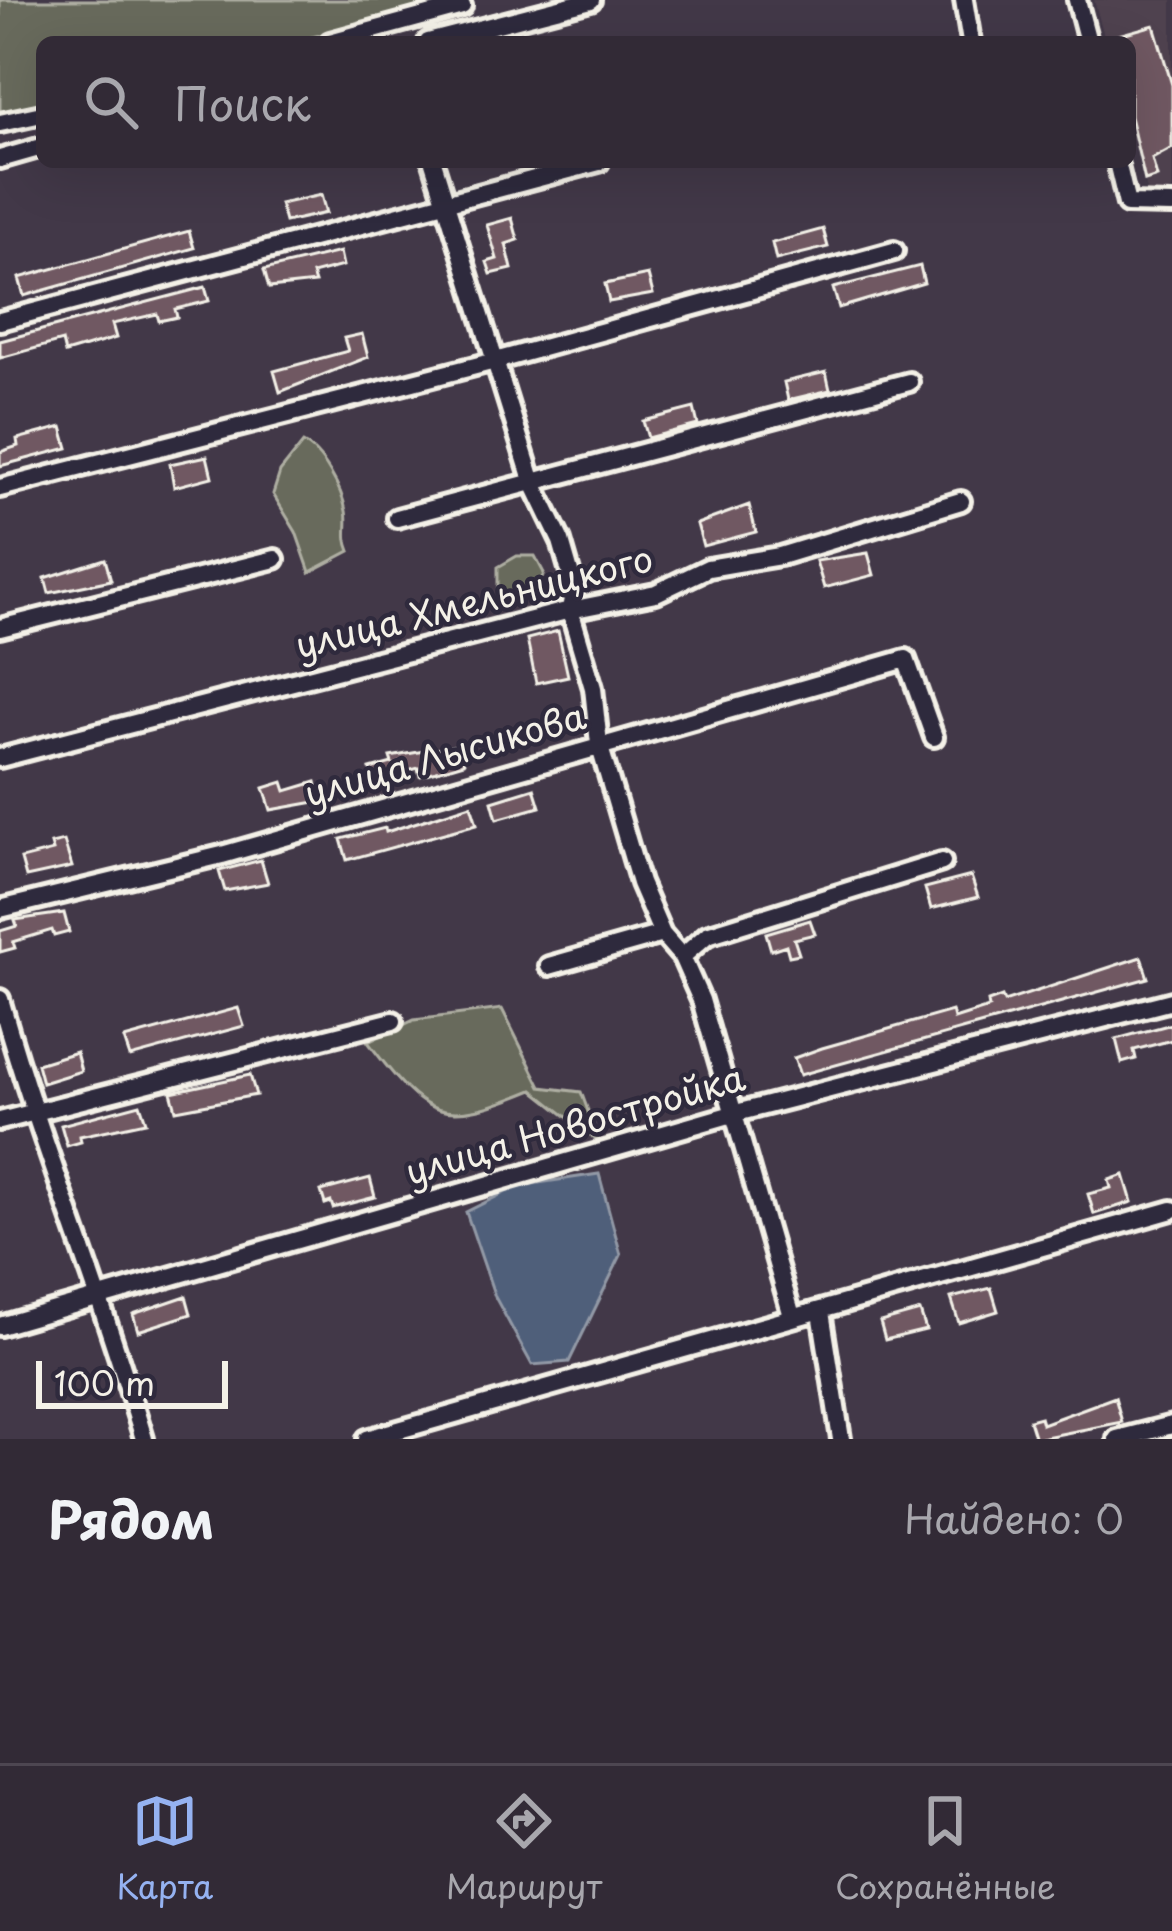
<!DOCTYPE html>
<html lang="ru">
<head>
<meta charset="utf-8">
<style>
	:root { --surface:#322a36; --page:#3a323e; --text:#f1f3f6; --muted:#a8a7ad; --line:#4d4651; --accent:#95b2f1 }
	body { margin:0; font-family:"Playpen Sans",sans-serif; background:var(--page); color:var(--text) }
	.scale { position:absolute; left:36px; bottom:30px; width:192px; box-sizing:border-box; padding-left:12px; border:6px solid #f4f1e8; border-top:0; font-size:33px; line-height:42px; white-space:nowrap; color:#f4f1e8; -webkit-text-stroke:9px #2f2a3d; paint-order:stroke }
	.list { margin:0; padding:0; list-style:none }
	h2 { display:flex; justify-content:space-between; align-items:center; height:156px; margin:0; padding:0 48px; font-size:51px }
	h2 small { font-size:39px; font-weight:400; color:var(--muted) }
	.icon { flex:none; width:66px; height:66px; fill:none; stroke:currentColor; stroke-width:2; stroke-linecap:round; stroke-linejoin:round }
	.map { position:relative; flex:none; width:1172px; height:1439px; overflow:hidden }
	.search { position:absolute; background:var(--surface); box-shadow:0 12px 48px #0002; left:36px; right:36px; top:36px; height:132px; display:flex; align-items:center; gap:30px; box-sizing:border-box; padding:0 42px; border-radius:18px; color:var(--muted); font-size:45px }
	.sheet { height:324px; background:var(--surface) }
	nav { display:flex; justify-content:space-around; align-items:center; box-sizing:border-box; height:168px; border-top:3px solid var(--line); background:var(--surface); font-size:33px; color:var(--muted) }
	nav a { display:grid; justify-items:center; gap:6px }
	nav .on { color:var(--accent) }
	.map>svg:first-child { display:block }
	.built { fill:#504250 }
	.green { fill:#676a5b; stroke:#aeaea2; stroke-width:3 }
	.water { fill:#505f7a; stroke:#9299a6; stroke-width:3 }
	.building { fill:#6f5862; stroke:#f4f1e8; stroke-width:3 }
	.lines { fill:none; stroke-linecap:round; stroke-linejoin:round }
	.minor-casing { stroke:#f4f1e8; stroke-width:26 }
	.minor { stroke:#2f2a3d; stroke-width:16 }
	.labels { text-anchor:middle; stroke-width:9; stroke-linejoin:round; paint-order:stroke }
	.street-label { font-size:36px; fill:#f4f1e8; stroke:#2f2a3d }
</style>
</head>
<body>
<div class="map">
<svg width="1172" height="1439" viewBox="0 0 1172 1439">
	<rect width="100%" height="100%" fill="#423848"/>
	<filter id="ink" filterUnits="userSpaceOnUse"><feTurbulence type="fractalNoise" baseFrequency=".00833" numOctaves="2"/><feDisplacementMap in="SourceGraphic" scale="24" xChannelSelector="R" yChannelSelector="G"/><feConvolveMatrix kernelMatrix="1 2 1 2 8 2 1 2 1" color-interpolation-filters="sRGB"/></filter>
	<g filter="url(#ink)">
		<path class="built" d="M1094,0h78v191l-23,6 -19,-70v-85h-24z"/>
		<path class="green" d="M0,0h464l-173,42h-249v61l-42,10z
			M303,443c19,9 39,46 43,68 3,15 -3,24 4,40l-40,21 -14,-40 -23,-38 7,-22z
			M517,556h18l9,17 -9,23 -37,-3v-26z
			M502,1009l39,78 40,5 19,51 -67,-53c-92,38 -106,30 -165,-48l46,-22z"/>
		<path class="water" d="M599,1174l22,81 -52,107 -37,3 -37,-68 -29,-85 52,-26z"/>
		<path class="building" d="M1154,25l18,60v63l-20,11 5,18 -12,4 -15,-65v-74l-26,-3z
			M321,195l5,18 -41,9 -5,-18z
			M512,218l6,22 -12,4 6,25 -21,5 -4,-12 10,-3 -10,-34z
			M823,229l5,18 -52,13 -4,-17z
			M189,231l5,17 -170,48 -5,-18z
			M340,252l3,14 -31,8 3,9 -46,5 -5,-18z
			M920,266l4,17 -85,25 -6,-20z
			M648,275l5,19 -44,8 -4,-18z
			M205,287l4,14 -34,8 2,8 -18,4 -2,-7 -45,10 4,14 -51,15 -3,-12 -62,17v-17z
			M362,334l6,23 -88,35 -6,-21 74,-20 -4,-13z
			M826,372l4,18 -42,10 -4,-18z
			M694,408l4,17 -50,13 -5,-17z
			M62,427l6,21 -68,18v-14l18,-6 -1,-7z
			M207,456l5,21 -38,10 -4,-23z
			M749,505l7,27 -53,14 -6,-22z
			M868,553l6,22 -50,13 -8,-27z
			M105,559l6,21 -62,13 -4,-15z
			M558,631l10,45 -32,7 -9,-44z
			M459,745l5,18 -44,13 -2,-8 -25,7 2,8 -20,5 -5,-19 22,-6 -2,-6z
			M283,782l3,9 30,-9 5,19 -50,9 -7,-22z
			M534,788l6,19 -43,12 -5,-18z
			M471,805l6,19 -130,36 -6,-21 44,-11 1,4z
			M64,841l8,26 -46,10 -5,-18 32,-8 -2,-7z
			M261,860l7,23 -43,8 -6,-20z
			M971,876l7,21 -47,12 -6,-21z
			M64,913l5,19 -15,4 -2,-6 -39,12 2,6 -15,4v-21l17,-5 -2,-6z
			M810,920l5,14 -21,5 5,15 -10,2 -3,-11 -15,5 -5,-17z
			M1141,957l7,21 -348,97 -6,-17 28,-10 130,-37 2,8 35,-11 -1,-6 14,-5 2,5z
			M238,1008l6,18 -114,31 -6,-18z
			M1172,1024v16l-38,10 2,9 -14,4 -6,-24z
			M76,1052l5,19 -39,12 -5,-19z
			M250,1075l6,20 -80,15 -5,-18z
			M140,1104l6,18 -66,14 1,6 -14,4 -6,-21z
			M1124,1175l8,27 -38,12 -6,-20 23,-6 -2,-8z
			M370,1178l5,19 -42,11 -2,-6 -6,2 -4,-13z
			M991,1288l7,23 -39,12 -8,-25z
			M186,1296l5,18 -53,17 -5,-17z
			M920,1311l6,19 -41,10 -5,-18z
			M1115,1397l7,25 -87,17 -6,-19 11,-3 2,7z"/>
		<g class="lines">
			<defs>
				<path id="minor" d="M964,0l7,42
					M1077,0l11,42
					M330,42l132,-36
					M428,42l163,-42
					M0,123l42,-9
					M0,159l42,-12
					M433,162l100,321 28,58 13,45 -4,24 23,78 6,56 41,139 22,51 20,23 19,43 91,316
					M1117,162l10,42 45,1
					M0,321l599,-159
					M0,488l495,-127 399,-110
					M397,518l512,-136
					M0,628l275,-69
					M0,758l570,-148 86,-17 52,-25 72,-12 181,-55
					M0,909l222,-54 684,-196 28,78
					M682,957l25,-22 235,-73
					M549,966l113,-32
					M0,999c42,149 101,292 144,440
					M0,1121l393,-100
					M821,1312l20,127
					M0,1326l736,-213 436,-112
					M367,1439l805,-229
					M1117,1439l55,-14"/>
			</defs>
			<use href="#minor" class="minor-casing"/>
			<use href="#minor" class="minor"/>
		</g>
	</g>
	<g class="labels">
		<g class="street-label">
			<text transform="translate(474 602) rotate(-14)" y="13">улица Хмельницкого</text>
			<text transform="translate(445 755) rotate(-16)" y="13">улица Лысикова</text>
			<text transform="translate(575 1125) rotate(-16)" y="13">улица Новостройка</text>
		</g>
	</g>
</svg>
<div class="scale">100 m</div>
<div class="search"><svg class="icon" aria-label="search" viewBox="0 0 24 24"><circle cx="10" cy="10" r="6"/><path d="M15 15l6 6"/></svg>Поиск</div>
</div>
<section class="sheet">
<h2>Рядом<small>Найдено: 0</small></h2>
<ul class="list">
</ul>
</section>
<nav>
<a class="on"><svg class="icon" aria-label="map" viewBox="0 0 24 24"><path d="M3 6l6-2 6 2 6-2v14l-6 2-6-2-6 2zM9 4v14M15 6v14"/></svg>Карта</a>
<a><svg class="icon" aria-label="directions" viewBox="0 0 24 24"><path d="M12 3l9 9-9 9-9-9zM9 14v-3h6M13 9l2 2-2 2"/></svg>Маршрут</a>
<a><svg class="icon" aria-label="saved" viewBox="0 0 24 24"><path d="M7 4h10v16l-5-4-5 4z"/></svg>Сохранённые</a>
</nav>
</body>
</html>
